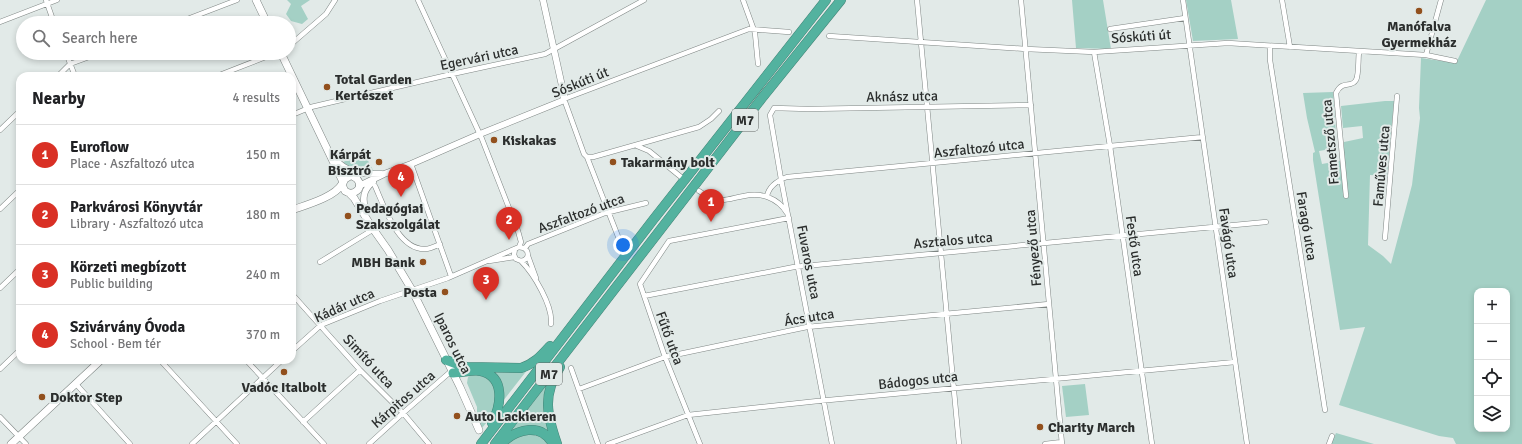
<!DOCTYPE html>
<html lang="en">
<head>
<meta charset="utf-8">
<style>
	:root { --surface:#fff; --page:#f2f2f2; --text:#202124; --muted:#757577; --line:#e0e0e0; --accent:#d93025 }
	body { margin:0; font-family:Signika,sans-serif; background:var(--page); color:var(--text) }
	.controls { position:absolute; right:12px; bottom:12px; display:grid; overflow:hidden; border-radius:8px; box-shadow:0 2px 6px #0003 }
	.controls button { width:36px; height:36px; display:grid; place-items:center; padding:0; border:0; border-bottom:1px solid var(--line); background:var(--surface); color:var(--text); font:20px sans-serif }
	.you { position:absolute; left:623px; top:245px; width:14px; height:14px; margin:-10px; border:3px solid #fff; border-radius:50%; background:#1a73e8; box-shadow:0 0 0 6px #1a73e833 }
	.badge { display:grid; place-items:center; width:26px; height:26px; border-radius:50%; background:var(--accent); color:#fff; font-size:13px; font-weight:700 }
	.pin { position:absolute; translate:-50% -33px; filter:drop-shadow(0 1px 2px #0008) }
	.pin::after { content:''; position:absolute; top:21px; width:14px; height:12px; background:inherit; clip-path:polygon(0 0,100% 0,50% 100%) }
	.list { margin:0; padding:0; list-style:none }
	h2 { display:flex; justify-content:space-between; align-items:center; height:52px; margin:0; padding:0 16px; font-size:17px }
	h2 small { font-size:13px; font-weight:400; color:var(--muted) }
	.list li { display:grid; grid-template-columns:26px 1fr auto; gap:12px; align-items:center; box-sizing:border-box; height:60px; padding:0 16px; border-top:1px solid var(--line) }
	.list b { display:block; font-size:15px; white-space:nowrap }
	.list p { margin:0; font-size:13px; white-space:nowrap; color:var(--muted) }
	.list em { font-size:13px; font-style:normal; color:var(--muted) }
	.icon { flex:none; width:22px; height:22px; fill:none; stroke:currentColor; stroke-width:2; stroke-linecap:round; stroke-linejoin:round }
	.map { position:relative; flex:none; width:1522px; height:444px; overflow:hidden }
	.search { position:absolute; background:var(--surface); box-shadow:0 2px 6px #0003; left:16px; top:16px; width:280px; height:44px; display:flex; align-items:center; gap:10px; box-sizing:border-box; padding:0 14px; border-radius:22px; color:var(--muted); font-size:15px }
	.panel { position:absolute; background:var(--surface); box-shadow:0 2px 6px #0003; left:16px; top:72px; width:280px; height:292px; border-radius:12px }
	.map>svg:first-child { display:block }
	.green { fill:#a4d0c5; fill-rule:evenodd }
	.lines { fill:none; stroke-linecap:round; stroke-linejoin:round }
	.minor-casing { stroke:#7f8684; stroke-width:5.5 }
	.tertiary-casing { stroke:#7f8684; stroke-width:7 }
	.secondary-casing { stroke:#7f8684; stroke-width:8 }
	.motorway-casing { stroke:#458477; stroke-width:10 }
	.minor { stroke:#fff; stroke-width:4.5 }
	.tertiary { stroke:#fff; stroke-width:6 }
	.secondary { stroke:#fff; stroke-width:7 }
	.motorway { stroke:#53b29f; stroke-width:9 }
	.poi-dot { fill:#92501d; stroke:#e2eae8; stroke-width:1.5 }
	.labels { text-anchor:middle; stroke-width:4; stroke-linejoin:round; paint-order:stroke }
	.shield { fill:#e2eae8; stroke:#626665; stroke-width:1 }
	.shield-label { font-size:13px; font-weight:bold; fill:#2b2e2d }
	.poi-label { font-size:14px; font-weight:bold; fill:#2b2e2d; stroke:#e2eae8; text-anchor:start }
	.street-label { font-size:14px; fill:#2b2e2d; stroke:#e2eae8 }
</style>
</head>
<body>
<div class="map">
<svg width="1522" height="444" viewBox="0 0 1522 444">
	<rect width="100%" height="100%" fill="#e2eae8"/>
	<path class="green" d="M287,0h23l-9,6 7,13 -6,5 -11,-3 -5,-7 5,-10z
		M1072,0h31l8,49 -35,-1z
		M1186,0h45l7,39 -45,2z
		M1486,0h36v444h-66l-3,-6 -14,-2 -100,-31 26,-78 -25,3 -27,-170v-7l2,-1 -8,-34 -4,-25 30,-1 4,56 -18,3 3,13 22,-4v-18l19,-4 -1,-12 -19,2 -2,-22 44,-5h9l-7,75 -17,-1 -2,70 15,11 8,8 21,-79 8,-67 -1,-10 2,-50 35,5zM1477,291h30v138h-30z
		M364,153l10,19c-9,0 -25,-3 -31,-10z
		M528,369l-25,32 -14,-31z
		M474,373l17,7 7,13 -6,23 -10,12 -5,-12v-9l-10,-24 1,-6z
		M547,384l4,49 -38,-3v-1z
		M1085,384l4,31 -23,2 -4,-31z
		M1336,433l38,11h-43z
		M532,434l12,5 5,5h-43l13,-8z"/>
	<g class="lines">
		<defs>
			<path id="minor" d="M46,0l8,23
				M418,0l64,139 36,92 3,11 -2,5
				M743,0l12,33 3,31
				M917,0l42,444
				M1021,0l41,444
				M1183,0l64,444
				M1282,0l8,47
				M0,22l57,-22
				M177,23l60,-23
				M1110,29l75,-11
				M829,36l197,13 68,3 134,-9 198,12 29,6
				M289,46l37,-32 9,-14
				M1270,46v14l55,350
				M1094,52l16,94 42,298
				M66,53l9,23
				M1426,55l15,-55
				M58,76l12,-12 30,-11
				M217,76l59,-23
				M292,115l19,-8 141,-33 93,-20 99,-54
				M0,130l20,-19
				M637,146l12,5 32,26
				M587,157h6l106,-30 12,-8 8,-8
				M411,164l40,112
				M375,186c9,20 23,64 50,63 5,0 11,-3 15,-5
				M699,191c7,5 15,9 23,9 8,0 14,-3 22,-4 17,-4 34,2 43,17
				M767,196c2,-10 12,-16 20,-19l416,-40
				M1346,196l-10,-103c7,-14 15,-4 20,-13 3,-5 2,-21 3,-28
				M0,209l20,-19
				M1385,238l12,-142
				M619,239l-32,-82 -3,-3 -20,-55 185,-70 40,3
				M525,248l3,-4 77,-31 41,-10
				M528,256l8,22
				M489,261l26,-4
				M521,261c13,13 32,45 30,63
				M320,262l54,-33
				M0,288l20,-19
				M292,294l68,76 43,43 26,31
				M644,296l150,-29 472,-45
				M292,351l29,-26 59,-24 68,-23 71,-31 5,1 3,3c2,5 0,9 -6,10l-5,-2 -2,-4 1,-6
				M160,360l77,84
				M246,360l78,84
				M571,368l27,76
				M0,369l20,-19
				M76,384l54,60
				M579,389l86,-32 142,-30 242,-23
				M0,417l26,27
				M303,422l57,-52
				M192,444l90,-84
				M369,444l34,-31 46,-40h4
				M608,444l80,-29 130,-14 417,-39
				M700,444l-35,-87 -25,-73 29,-43 120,-23
				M832,444l-51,-265 -11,-64 4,-7 34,1 223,-4
				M1045,444l17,-2
				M1329,444l3,-8"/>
			<path id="tertiary" d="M331,157c5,3 8,7 13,10 11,7 26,7 38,7
				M359,186l25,-12 27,-10 69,-30 82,-33 2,-2v-4l-21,-95
				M365,208c-3,-11 -1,-19 8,-26"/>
			<path id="secondary" d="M256,0l11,23
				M281,53l62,129
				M338,168c6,7 14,6 19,11 8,9 -4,18 -12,12l-3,-6 3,-6 5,-3
				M350,194l4,4 17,28 17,24 24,40 48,97 19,43
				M292,210c14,-5 43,-13 50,-26
				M11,444l90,-84"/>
			<path id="motorway" d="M446,360l13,5 8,2 54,1c13,-4 20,-12 29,-22
				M453,373c10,0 19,-4 28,-2 25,6 20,35 11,52
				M481,444l172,-224 173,-220
				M495,444l267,-346 79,-98
				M501,444c15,-15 40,-22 52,0
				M557,444c-10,-29 -15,-49 3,-77"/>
		</defs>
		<use href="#minor" class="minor-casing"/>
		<use href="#tertiary" class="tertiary-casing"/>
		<use href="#secondary" class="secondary-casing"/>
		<use href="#motorway" class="motorway-casing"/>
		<use href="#minor" class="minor"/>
		<use href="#tertiary" class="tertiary"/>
		<use href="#secondary" class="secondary"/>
		<use href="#motorway" class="motorway"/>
	</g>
	<g class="poi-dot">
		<circle cx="1419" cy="11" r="4"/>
		<circle cx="327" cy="87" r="4"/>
		<circle cx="494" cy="140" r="4"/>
		<circle cx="379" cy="162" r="4"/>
		<circle cx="613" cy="162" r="4"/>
		<circle cx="348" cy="216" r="4"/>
		<circle cx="423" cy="262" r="4"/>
		<circle cx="445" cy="292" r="4"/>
		<circle cx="284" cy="372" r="4"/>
		<circle cx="42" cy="397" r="4"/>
		<circle cx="457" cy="416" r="4"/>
		<circle cx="1040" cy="427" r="4"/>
	</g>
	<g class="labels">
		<g class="shield">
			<rect x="732" y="109" width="26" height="22" rx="3"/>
			<rect x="536" y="363" width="26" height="22" rx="3"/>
		</g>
		<g class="shield-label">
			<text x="745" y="125">M7</text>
			<text x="549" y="379">M7</text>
		</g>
		<g class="poi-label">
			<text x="1419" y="31" text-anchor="middle">Manófalva<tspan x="1419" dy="16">Gyermekház</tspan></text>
			<text x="335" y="84">Total Garden<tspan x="335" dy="16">Kertészet</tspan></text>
			<text x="502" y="145">Kiskakas</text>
			<text x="371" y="159" text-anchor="end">Kárpát<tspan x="371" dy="16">Bisztró</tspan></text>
			<text x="621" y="167">Takarmány bolt</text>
			<text x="356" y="213">Pedagógiai<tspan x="356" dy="16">Szakszolgálat</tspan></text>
			<text x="415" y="267" text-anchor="end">MBH Bank</text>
			<text x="437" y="297" text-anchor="end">Posta</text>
			<text x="284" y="392" text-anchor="middle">Vadóc Italbolt</text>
			<text x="50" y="402">Doktor Step</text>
			<text x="465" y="421">Auto Lackieren</text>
			<text x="1048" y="432">Charity March</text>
		</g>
		<g class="street-label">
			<text transform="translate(1141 36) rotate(-4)" y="5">Sóskúti út</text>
			<text transform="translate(479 57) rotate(-12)" y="5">Egervári utca</text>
			<text transform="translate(580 82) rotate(-22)" y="5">Sóskúti út</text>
			<text transform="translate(902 96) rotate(-1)" y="5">Aknász utca</text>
			<text transform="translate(1330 142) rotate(-95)" y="5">Fametsző utca</text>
			<text transform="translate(979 148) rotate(-6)" y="5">Aszfaltozó utca</text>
			<text transform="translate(1381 166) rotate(-85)" y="5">Faműves utca</text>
			<text transform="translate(581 213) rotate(-20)" y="5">Aszfaltozó utca</text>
			<text transform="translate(1307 226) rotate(81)" y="5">Faragó utca</text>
			<text transform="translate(953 240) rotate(-5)" y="5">Asztalos utca</text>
			<text transform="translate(1229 243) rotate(82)" y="5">Favágó utca</text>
			<text transform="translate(1135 246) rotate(82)" y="5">Festő utca</text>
			<text transform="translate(1033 248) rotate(-95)" y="5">Fényező utca</text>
			<text transform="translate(809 262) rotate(79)" y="5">Fuvaros utca</text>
			<text transform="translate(344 305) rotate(-24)" y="5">Kádár utca</text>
			<text transform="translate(809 317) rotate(-9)" y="5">Ács utca</text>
			<text transform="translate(670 338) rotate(70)" y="5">Fűtő utca</text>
			<text transform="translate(453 343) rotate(64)" y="5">Iparos utca</text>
			<text transform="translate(369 361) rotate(47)" y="5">Simító utca</text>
			<text transform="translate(918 380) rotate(-6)" y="5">Bádogos utca</text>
			<text transform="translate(403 399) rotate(-41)" y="5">Kárpitos utca</text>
		</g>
	</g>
</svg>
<div class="controls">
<button>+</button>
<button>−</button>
<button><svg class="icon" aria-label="locate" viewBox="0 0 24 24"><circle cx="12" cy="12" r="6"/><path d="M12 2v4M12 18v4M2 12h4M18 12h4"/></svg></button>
<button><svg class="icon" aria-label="layers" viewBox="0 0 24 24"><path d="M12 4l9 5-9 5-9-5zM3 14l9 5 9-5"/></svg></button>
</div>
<div class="you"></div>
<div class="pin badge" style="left:711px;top:222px">1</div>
<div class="pin badge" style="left:509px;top:240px">2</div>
<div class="pin badge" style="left:486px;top:300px">3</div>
<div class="pin badge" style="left:401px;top:197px">4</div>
<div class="search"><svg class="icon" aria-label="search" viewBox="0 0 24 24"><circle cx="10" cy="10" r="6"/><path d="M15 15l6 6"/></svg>Search here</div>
<section class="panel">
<h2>Nearby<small>4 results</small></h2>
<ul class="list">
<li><span class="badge">1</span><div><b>Euroflow</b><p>Place · Aszfaltozó utca</p></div><em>150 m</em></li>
<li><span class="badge">2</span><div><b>Parkvárosi Könyvtár</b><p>Library · Aszfaltozó utca</p></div><em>180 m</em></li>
<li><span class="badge">3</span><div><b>Körzeti megbízott</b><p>Public building</p></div><em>240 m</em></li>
<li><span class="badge">4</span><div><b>Szivárvány Óvoda</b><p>School · Bem tér</p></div><em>370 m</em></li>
</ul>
</section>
</div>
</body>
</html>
